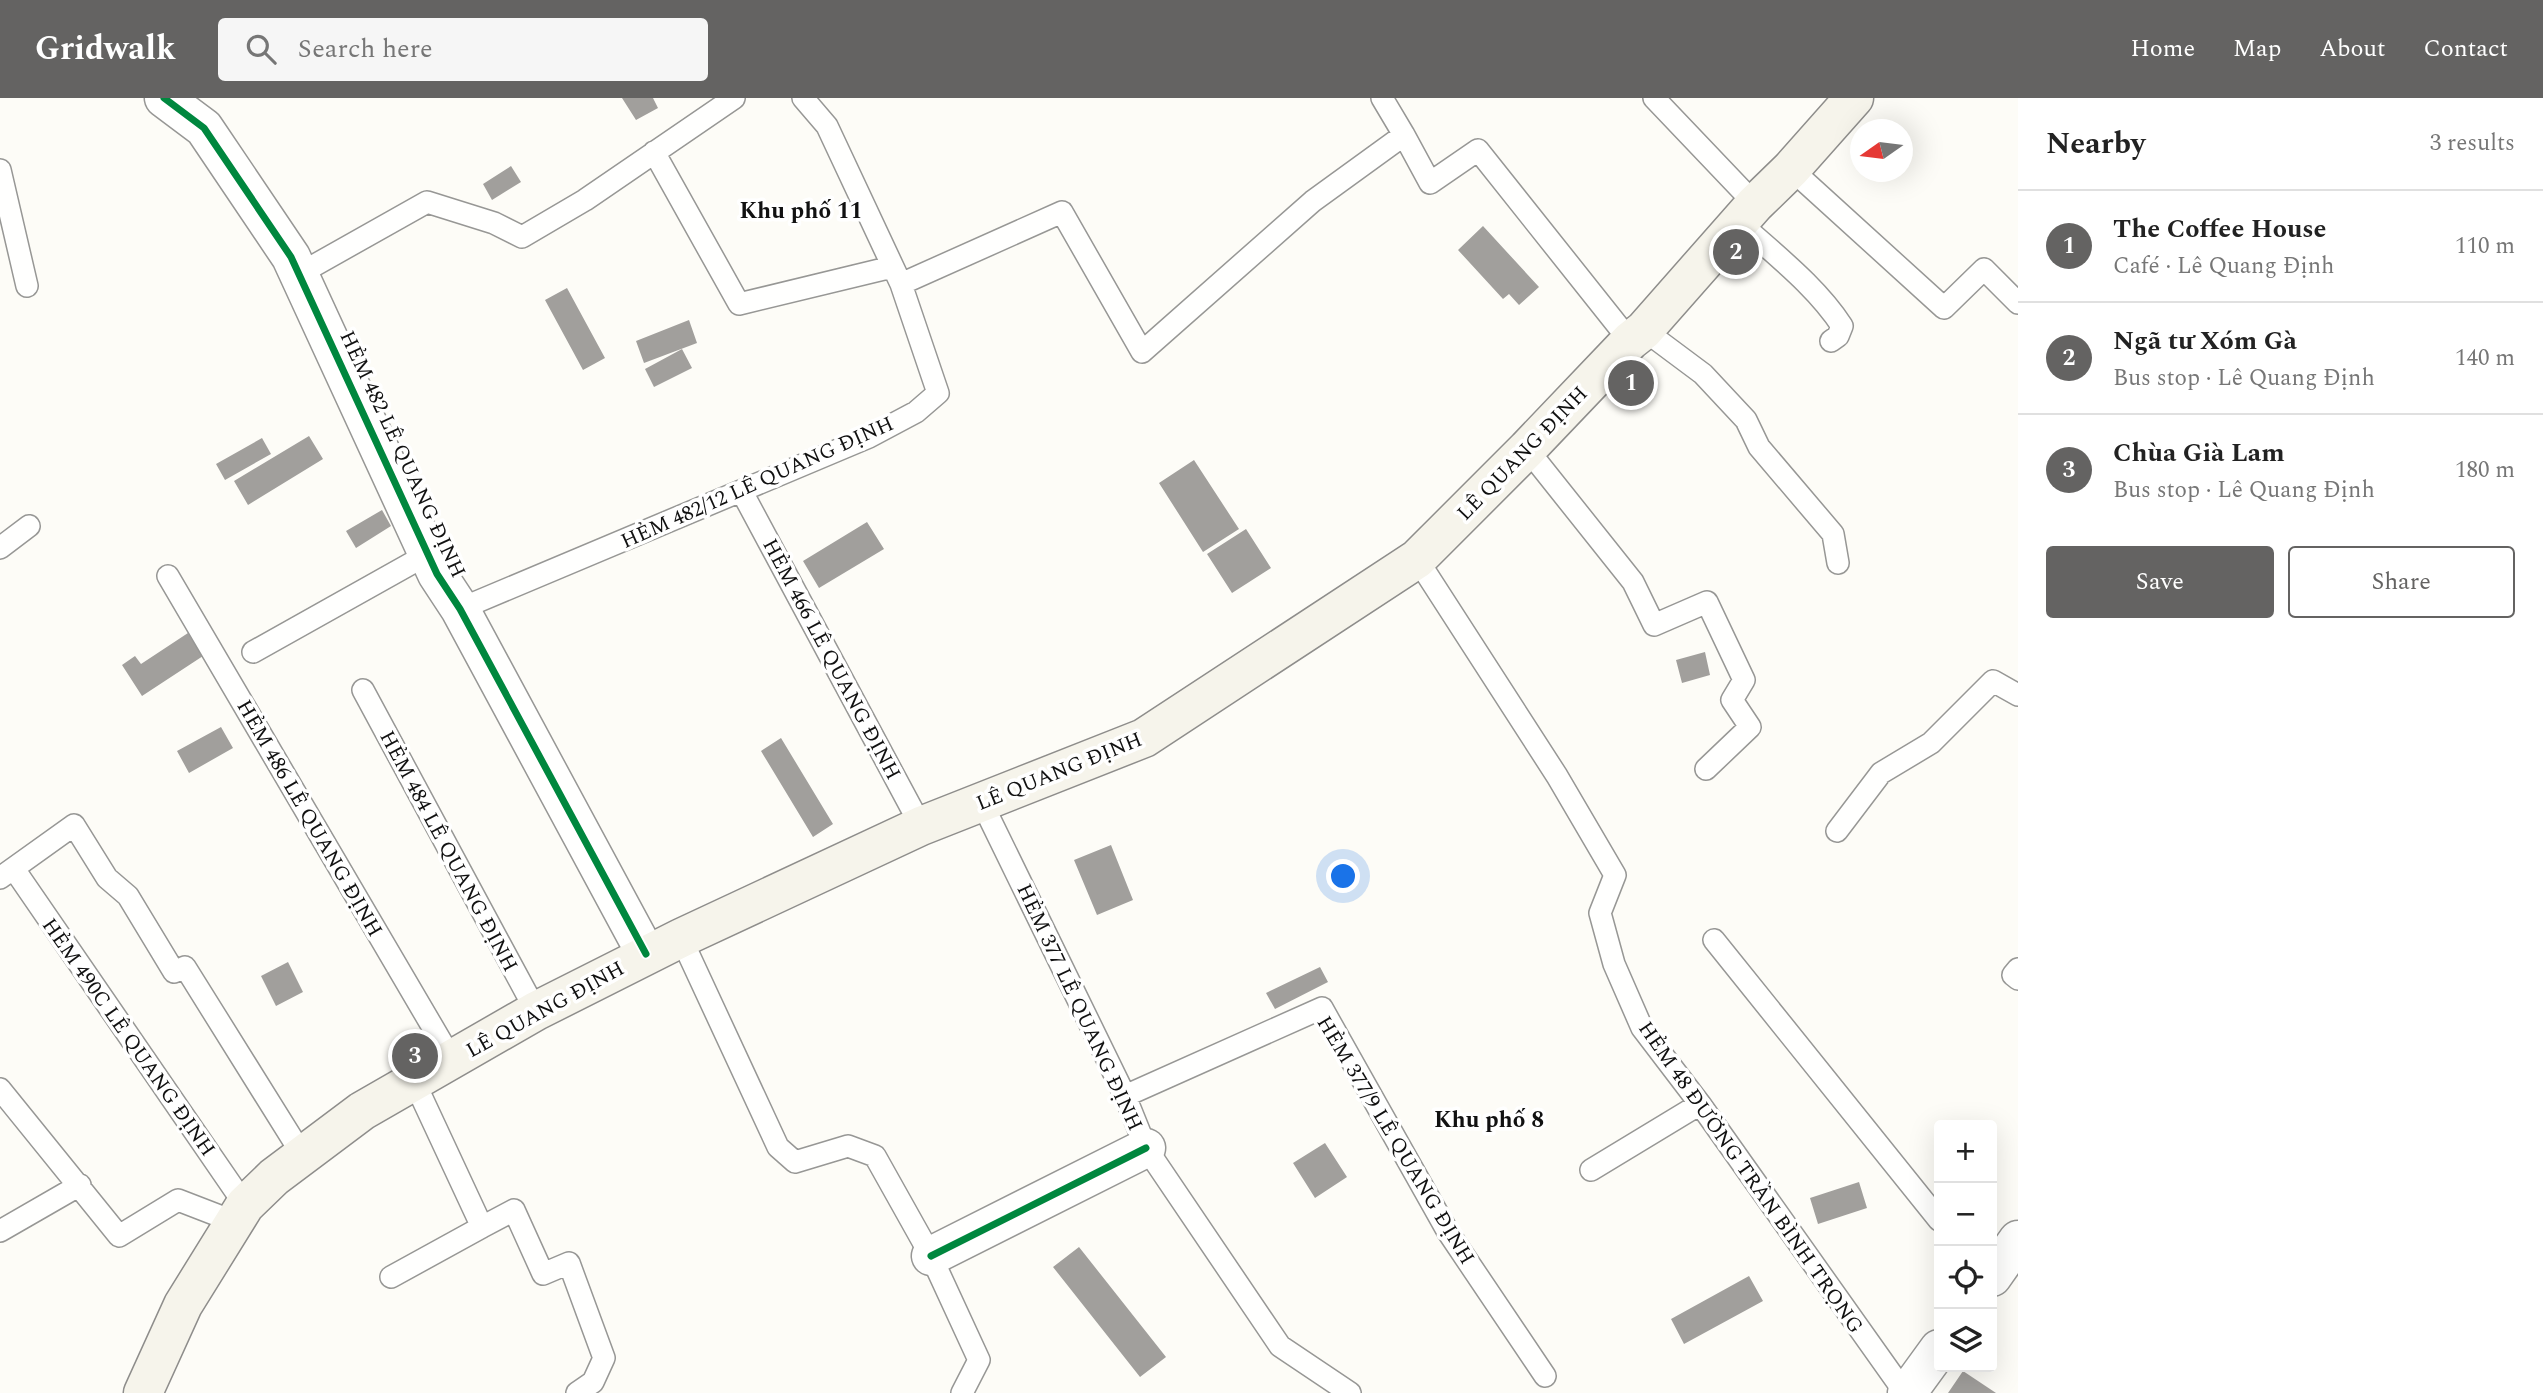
<!DOCTYPE html>
<html lang="en">
<head>
<meta charset="utf-8">
<style>
	:root { --surface:#fff; --page:#f6f6f6; --text:#222; --muted:#767676; --line:#e0e0e0; --accent:#646362 }
	body { margin:0; font-family:Spectral,serif; background:var(--page); color:var(--text) }
	.controls { position:absolute; right:21px; bottom:21px; display:grid; overflow:hidden; border-radius:7px; box-shadow:0 7px 28px #0002 }
	.controls button { width:63px; height:63px; display:grid; place-items:center; padding:0; border:0; border-bottom:2px solid var(--line); background:var(--surface); color:var(--text); font:35px sans-serif }
	.compass { position:absolute; left:1850px; top:21px; width:63px; height:63px; border-radius:50%; background:var(--surface); box-shadow:0 7px 28px #0002; rotate:256deg }
	.you { position:absolute; left:1344px; top:779px; width:24px; height:24px; margin:-18px; border:5px solid #fff; border-radius:50%; background:#1a73e8; box-shadow:0 0 0 10px #1a73e833 }
	.badge { display:grid; place-items:center; width:46px; height:46px; border-radius:50%; background:var(--accent); color:#fff; font-size:23px; font-weight:700 }
	.pin { position:absolute; translate:-50% -50%; border:4px solid #fff; box-shadow:0 2px 7px #0006 }
	.list { margin:0; padding:0; list-style:none }
	h2 { display:flex; justify-content:space-between; align-items:center; height:91px; margin:0; padding:0 28px; font-size:30px }
	h2 small { font-size:23px; font-weight:400; color:var(--muted) }
	.list li { display:grid; grid-template-columns:46px 1fr auto; gap:21px; align-items:center; box-sizing:border-box; height:112px; padding:0 28px; border-top:2px solid var(--line) }
	.list b { display:block; font-size:26px; white-space:nowrap }
	.list p { margin:0; font-size:23px; white-space:nowrap; color:var(--muted) }
	.list em { font-size:23px; font-style:normal; color:var(--muted) }
	.actions { display:flex; gap:14px; padding:21px 28px }
	.actions a { flex:1; padding:16px 0; border:2px solid var(--accent); border-radius:7px; text-align:center; font-size:24px; color:var(--accent) }
	.actions .main { background:var(--accent); color:#fff }
	.icon { flex:none; width:38px; height:38px; fill:none; stroke:currentColor; stroke-width:2; stroke-linecap:round; stroke-linejoin:round }
	.map { position:relative; flex:none; width:2018px; height:1295px; overflow:hidden }
	header { display:flex; align-items:center; gap:42px; box-sizing:border-box; height:98px; padding:0 35px; background:var(--accent); color:#fff }
	header strong { font-size:33px }
	nav { display:flex; gap:38px; margin-inline-start:auto; font-size:24px }
	.search { width:490px; height:63px; background:var(--page); display:flex; align-items:center; gap:18px; box-sizing:border-box; padding:0 24px; border-radius:7px; color:var(--muted); font-size:26px }
	main { display:flex }
	aside { flex:1; background:var(--surface) }
	.map>svg:first-child { display:block }
	.building { fill:#a19f9c }
	.lines { fill:none; stroke-linecap:round; stroke-linejoin:round }
	.service-casing { stroke:#979795; stroke-width:24 }
	.minor-casing { stroke:#979795; stroke-width:41 }
	.secondary-casing { stroke:#8e8d8b; stroke-width:41 }
	.service { stroke:#fffffe; stroke-width:21 }
	.minor { stroke:#fffffe; stroke-width:38 }
	.secondary { stroke:#f6f4eb; stroke-width:38 }
	.cycleway-casing { stroke:#fff; stroke-width:11 }
	.cycleway { stroke:#00873e; stroke-width:7 }
	.labels { text-anchor:middle; stroke-width:7; stroke-linejoin:round; paint-order:stroke }
	.street-label { font-size:21px; fill:#111; stroke:#fff }
	.neighbourhood-label { font-size:23px; font-weight:bold; fill:#111; stroke:#fff }
</style>
</head>
<body>
<header>
<strong>Gridwalk</strong>
<div class="search"><svg class="icon" aria-label="search" viewBox="0 0 24 24"><circle cx="10" cy="10" r="6"/><path d="M15 15l6 6"/></svg>Search here</div>
<nav><a>Home</a><a>Map</a><a>About</a><a>Contact</a></nav>
</header>
<main>
<div class="map">
<svg width="2018" height="1295" viewBox="0 0 2018 1295">
	<rect width="100%" height="100%" fill="#fdfcf7"/>
	<path class="building" d="M622,0h31l5,10 -22,12z
		M511,68l10,16 -29,18 -9,-16z
		M1483,128l56,61 -20,18 -10,-11 -6,5 -45,-49z
		M567,190l38,70 -22,12 -38,-70z
		M689,222l8,23 -53,20 -8,-22z
		M682,251l10,19 -38,19 -9,-18z
		M309,338l14,23 -75,46 -14,-24z
		M262,340l9,16 -46,26 -9,-16z
		M1194,362l45,69 -36,23 -44,-69z
		M382,412l9,16 -35,22 -10,-17z
		M867,424l17,27 -65,39 -16,-27z
		M1246,431l25,39 -39,25 -25,-39z
		M188,535l15,23 -61,40 -20,-31 13,-9 6,8z
		M1705,554l5,23 -28,8 -6,-23z
		M221,629l12,21 -44,25 -12,-22z
		M781,640l52,86 -20,13 -52,-86z
		M1111,747l22,55 -36,15 -23,-55z
		M288,864l15,30 -27,14 -15,-30z
		M1320,869l8,15 -53,27 -9,-16z
		M1325,1045l22,34 -32,21 -22,-35z
		M1859,1084l8,26 -49,16 -8,-26z
		M1079,1149l87,110 -26,20 -87,-110z
		M1749,1178l14,25 -79,43 -13,-25z
		M1963,1273l33,22h-48z"/>
	<g class="lines">
		<defs>
			<path id="service" d="M1382,0l22,37
				M1654,0l101,106
				M654,54l85,152 153,-37
				M1791,71l153,139 40,-39 34,34
				M0,72l27,116
				M1739,124c35,32 77,64 103,104l-4,10 -7,5
				M299,176l128,-72 67,21 28,14 63,-37 149,-102
				M901,186l161,-72 80,140 171,-151 91,-66 26,48 48,-33 152,191
				M1644,232l59,44 43,46 13,27 74,87 5,29
				M1527,351l106,133 21,43 53,-23 37,78 -12,20 18,27 -44,42
				M742,394l179,334
				M0,450l29,-22
				M1417,461l140,217 58,99 -15,38 14,51 28,64 58,76 205,289
				M168,478l284,484
				M460,511l409,-172 47,-25 22,-19 -37,-109 -74,-158 -24,-28
				M253,554l175,-98
				M363,592l173,321
				M982,705l143,293 21,52 134,198 70,47
				M1837,733l44,-58 50,-30 62,-62 25,14
				M14,771l231,336
				M0,780l74,-53 33,53 21,18 46,76 11,-5 118,189
				M681,840l97,209 17,15 53,-16 27,10 56,100 48,104 -17,33
				M1714,842l225,280
				M2018,871l-5,6 5,4
				M414,983l68,146 32,-17 29,64 26,-11 35,95 -11,24 -16,11
				M0,991l119,147 59,-36 57,22
				M1125,998l197,-88 126,224 97,144
				M1591,1072l109,-66
				M0,1133l80,-46
				M391,1179l91,-50"/>
			<path id="minor" d="M164,0l40,30 87,129 146,317 23,35 186,345
				M931,1158l215,-108
				M1992,1179l26,-37
				M1907,1295l32,-44"/>
			<path id="secondary" d="M143,1295l40,-88 62,-100 29,-28 88,-66 174,-100 145,-73 240,-112 223,-88 273,-179 110,-110 103,-108 14,-11 111,-126 36,-35 63,-71"/>
		</defs>
		<use href="#service" class="service-casing"/>
		<use href="#minor" class="minor-casing"/>
		<use href="#secondary" class="secondary-casing"/>
		<use href="#service" class="service"/>
		<use href="#minor" class="minor"/>
		<use href="#secondary" class="secondary"/>
		<defs>
			<path id="cycleway" d="M164,0l40,30 87,129 146,317 23,35 186,345
				M931,1158l215,-108"/>
		</defs>
		<use href="#cycleway" class="cycleway-casing"/>
		<use href="#cycleway" class="cycleway"/>
	</g>
	<g class="labels">
		<g class="street-label">
			<text transform="translate(1522 355) rotate(-46)" y="7">LÊ QUANG ĐỊNH</text>
			<text transform="translate(403 356) rotate(65)" y="7">HẺM 482 LÊ QUANG ĐỊNH</text>
			<text transform="translate(757 384) rotate(-24)" y="7">HẺM 482/12 LÊ QUANG ĐỊNH</text>
			<text transform="translate(832 561) rotate(62)" y="7">HẺM 466 LÊ QUANG ĐỊNH</text>
			<text transform="translate(1059 673) rotate(-22)" y="7">LÊ QUANG ĐỊNH</text>
			<text transform="translate(310 720) rotate(60)" y="7">HẺM 486 LÊ QUANG ĐỊNH</text>
			<text transform="translate(449 753) rotate(62)" y="7">HẺM 484 LÊ QUANG ĐỊNH</text>
			<text transform="translate(1080 909) rotate(65)" y="7">HẺM 377 LÊ QUANG ĐỊNH</text>
			<text transform="translate(545 911) rotate(-29)" y="7">LÊ QUANG ĐỊNH</text>
			<text transform="translate(129 939) rotate(55)" y="7">HẺM 490C LÊ QUANG ĐỊNH</text>
			<text transform="translate(1396 1042) rotate(59)" y="7">HẺM 377/9 LÊ QUANG ĐỊNH</text>
			<text transform="translate(1751 1079) rotate(55)" y="7">HẺM 48 ĐƯỜNG TRẦN BÌNH TRỌNG</text>
		</g>
		<g class="neighbourhood-label">
			<text x="801" y="120">Khu phố 11</text>
			<text x="1489" y="1029">Khu phố 8</text>
		</g>
	</g>
</svg>
<div class="controls">
<button>+</button>
<button>−</button>
<button><svg class="icon" aria-label="locate" viewBox="0 0 24 24"><circle cx="12" cy="12" r="6"/><path d="M12 2v4M12 18v4M2 12h4M18 12h4"/></svg></button>
<button><svg class="icon" aria-label="layers" viewBox="0 0 24 24"><path d="M12 4l9 5-9 5-9-5zM3 14l9 5 9-5"/></svg></button>
</div>
<svg class="compass" viewBox="-18 -18 36 36"><path d="M0-13l5 13h-10z" fill="#e53935"/><path d="M0 13l5-13h-10z" fill="#767676"/></svg>
<div class="you"></div>
<div class="pin badge" style="left:1631px;top:285px">1</div>
<div class="pin badge" style="left:1736px;top:154px">2</div>
<div class="pin badge" style="left:415px;top:958px">3</div>
</div>
<aside>
<h2>Nearby<small>3 results</small></h2>
<ul class="list">
<li><span class="badge">1</span><div><b>The Coffee House</b><p>Café · Lê Quang Định</p></div><em>110 m</em></li>
<li><span class="badge">2</span><div><b>Ngã tư Xóm Gà</b><p>Bus stop · Lê Quang Định</p></div><em>140 m</em></li>
<li><span class="badge">3</span><div><b>Chùa Già Lam</b><p>Bus stop · Lê Quang Định</p></div><em>180 m</em></li>
</ul>
<div class="actions"><a class="main">Save</a><a>Share</a></div>
</aside>
</main>
</body>
</html>
